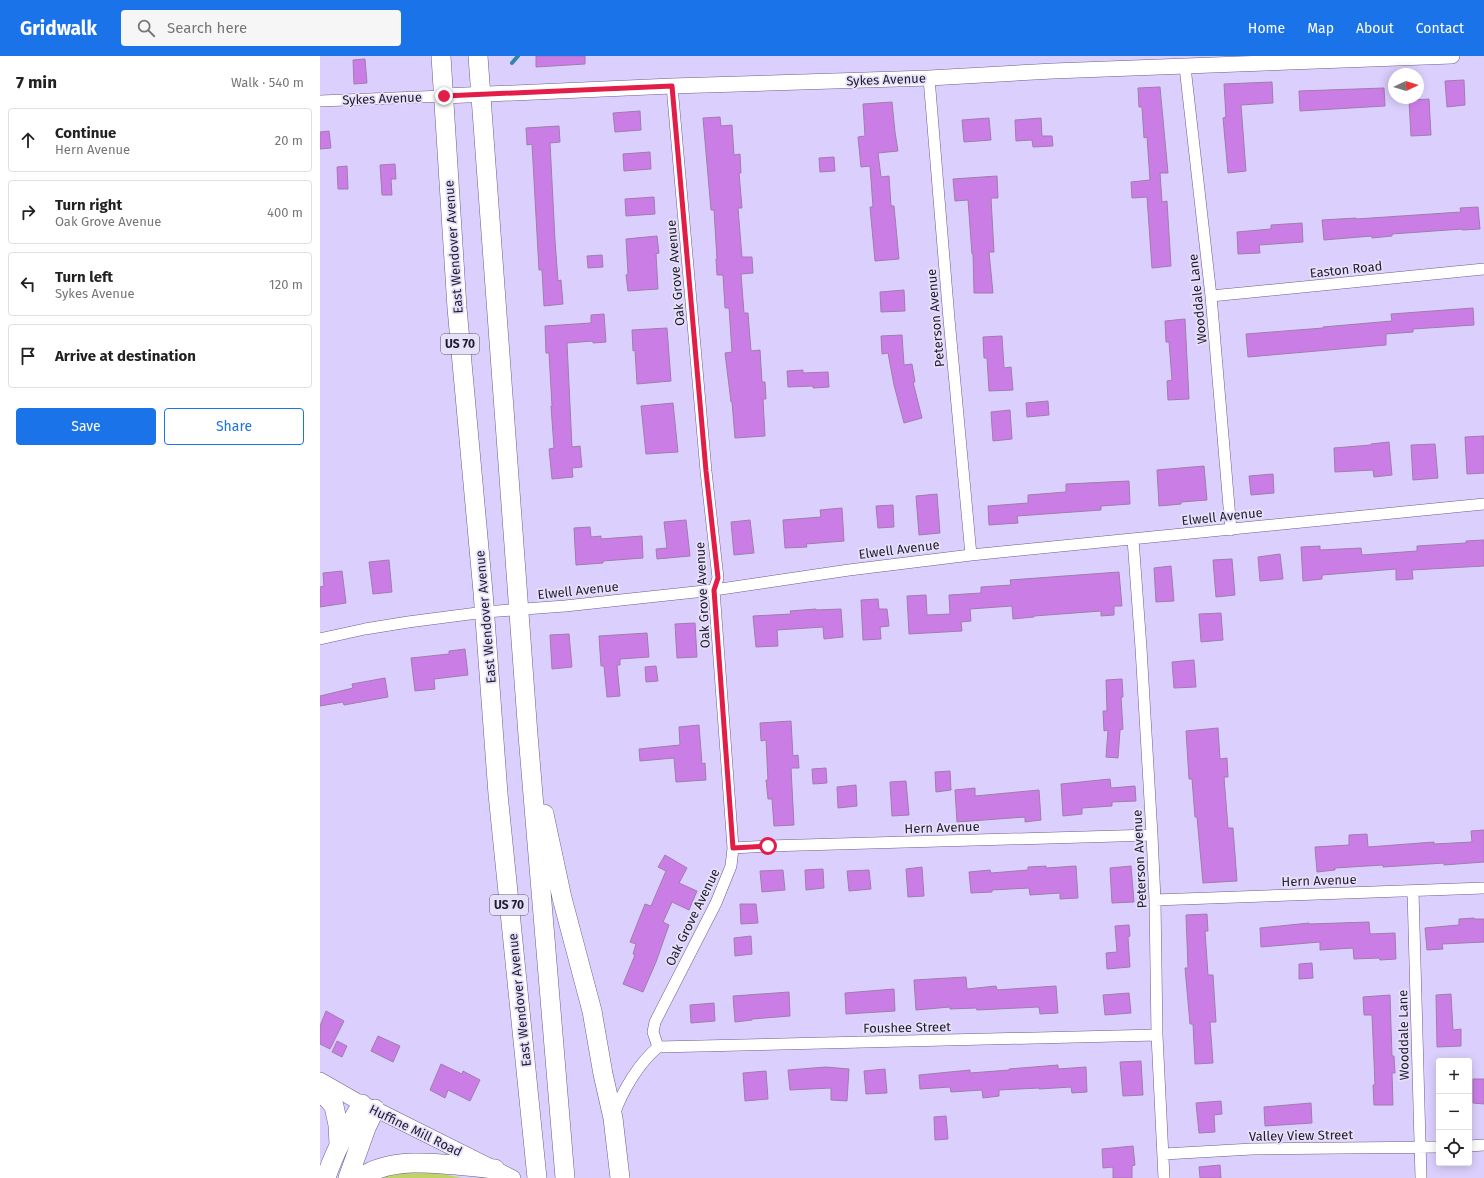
<!DOCTYPE html>
<html lang="en">
<head>
<meta charset="utf-8">
<style>
	:root { --surface:#fff; --page:#f6f6f6; --text:#222; --muted:#767676; --line:#e0e0e0; --accent:#1a73e8 }
	body { margin:0; font-family:"Fira Sans",sans-serif; background:var(--page); color:var(--text) }
	.controls { position:absolute; right:12px; bottom:12px; display:grid; overflow:hidden; border-radius:4px; box-shadow:0 2px 10px #0003 }
	.controls button { width:36px; height:36px; display:grid; place-items:center; padding:0; border:0; border-bottom:1px solid var(--line); background:var(--surface); color:var(--text); font:20px sans-serif }
	.compass { position:absolute; left:1068px; top:12px; width:36px; height:36px; border-radius:50%; background:var(--surface); box-shadow:0 2px 10px #0003; rotate:86deg }
	.stop { position:absolute; width:12px; height:12px; margin:-9px; border:3px solid #e11d48; border-radius:50%; background:#fff }
	.stop.end { background:#e11d48; border-color:#fff; box-shadow:0 1px 4px #0008 }
	.list { margin:0; padding:0; list-style:none }
	h2 { display:flex; justify-content:space-between; align-items:center; height:52px; margin:0; padding:0 16px; font-size:17px }
	h2 small { font-size:13px; font-weight:400; color:var(--muted) }
	.list li { display:grid; grid-template-columns:26px 1fr auto; gap:12px; align-items:center; box-sizing:border-box; height:64px; margin:0 8px 8px; padding:0 8px; border:1px solid var(--line); border-radius:4px }
	.list b { display:block; font-size:15px; white-space:nowrap }
	.list p { margin:0; font-size:13px; white-space:nowrap; color:var(--muted) }
	.list em { font-size:13px; font-style:normal; color:var(--muted) }
	.actions { display:flex; gap:8px; padding:12px 16px }
	.actions a { flex:1; padding:9px 0; border:1px solid var(--accent); border-radius:4px; text-align:center; font-size:14px; color:var(--accent) }
	.actions .main { background:var(--accent); color:#fff }
	.icon { flex:none; width:22px; height:22px; fill:none; stroke:currentColor; stroke-width:2; stroke-linecap:round; stroke-linejoin:round }
	.map { position:relative; flex:none; width:1164px; height:1122px; overflow:hidden }
	header { display:flex; align-items:center; gap:24px; box-sizing:border-box; height:56px; padding:0 20px; background:var(--accent); color:#fff }
	header strong { font-size:19px }
	nav { display:flex; gap:22px; margin-inline-start:auto; font-size:14px }
	.search { width:280px; height:36px; background:var(--page); display:flex; align-items:center; gap:10px; box-sizing:border-box; padding:0 14px; border-radius:4px; color:var(--muted); font-size:15px }
	main { display:flex }
	aside { flex:1; background:var(--surface) }
	.map>svg:first-child { display:block }
	.green { fill:#c1d267 }
	.lines { fill:none; stroke-linecap:round; stroke-linejoin:round }
	.stream { stroke:#3583af; stroke-width:4 }
	.building { fill:#cb7de6; stroke:#a07dad }
	.street-casing { stroke:#6c5d8f; stroke-width:12 }
	.secondary-casing { stroke:#6c5d8f; stroke-width:16 }
	.highway-casing { stroke:#6c5d8f; stroke-width:20 }
	.street { stroke:#fff; stroke-width:11 }
	.secondary { stroke:#fff; stroke-width:15 }
	.highway { stroke:#fff; stroke-width:19 }
	.route { stroke:#e11d48; stroke-width:5 }
	.labels { text-anchor:middle; stroke-width:3.5; stroke-linejoin:round; paint-order:stroke }
	.shield { fill:#e6e1f8; stroke:#5c566c; stroke-width:1 }
	.shield-label { font-size:12px; font-weight:bold; fill:#211b30 }
	.street-label { font-size:13px; fill:#211b30; stroke:#e6e1f8 }
</style>
</head>
<body>
<header>
<strong>Gridwalk</strong>
<div class="search"><svg class="icon" aria-label="search" viewBox="0 0 24 24"><circle cx="10" cy="10" r="6"/><path d="M15 15l6 6"/></svg>Search here</div>
<nav><a>Home</a><a>Map</a><a>About</a><a>Contact</a></nav>
</header>
<main>
<aside>
<h2>7 min<small>Walk · 540 m</small></h2>
<ul class="list">
<li><svg class="icon" aria-label="ahead" viewBox="0 0 24 24"><path d="M12 20V5M6 11l6-6 6 6"/></svg><div><b>Continue</b><p>Hern Avenue</p></div><em>20 m</em></li>
<li><svg class="icon" aria-label="right" viewBox="0 0 24 24"><path d="M7 20v-9h11M14 6l5 5-5 5"/></svg><div><b>Turn right</b><p>Oak Grove Avenue</p></div><em>400 m</em></li>
<li><svg class="icon" aria-label="left" viewBox="0 0 24 24"><path d="M17 20v-9H6M10 6l-5 5 5 5"/></svg><div><b>Turn left</b><p>Sykes Avenue</p></div><em>120 m</em></li>
<li><svg class="icon" aria-label="arrive" viewBox="0 0 24 24"><path d="M6 21V4h12l-3 4 3 4H6"/></svg><div><b>Arrive at destination</b></div></li>
</ul>
<div class="actions"><a class="main">Save</a><a>Share</a></div>
</aside>
<div class="map">
<svg width="1164" height="1122" viewBox="0 0 1164 1122">
	<rect width="100%" height="100%" fill="#dbd0fd"/>
	<path class="green" d="M70,1117h48l24,5h-85z"/>
	<g class="lines">
		<path class="stream" d="M192,7l6,-7"/>
	</g>
	<path class="building" d="M216,0h49v8l-49,3z
		M45,3l2,24 -13,1 -1,-24z
		M1144,24l1,25 -18,2 -2,-26z
		M952,26l1,21 -32,2 5,66 -18,2 -5,-55 3,-1 -2,-33z
		M840,31l8,86h-8l2,29 5,-1 4,65 -19,2 -5,-71 -15,1 -1,-16 19,-2 -3,-43 -3,1 -2,-31h-3l-1,-19z
		M1064,32l1,18 -85,5 -1,-20z
		M1109,43l2,36 -20,1 -2,-36z
		M572,46l3,30 3,19 -20,2 3,24 8,-1 2,30h3l5,53 -24,2 -5,-54h3l-3,-41 -9,1 -3,-30 7,-1 -2,-32z
		M320,55l1,19 -26,2 -2,-19z
		M400,61l1,9 11,-1 2,30 6,-1 1,19h-2l3,35h-4l4,49h10l1,16 -12,1 3,39h4l3,38 9,-1 2,32h3l1,17h-3l2,37 -30,2 -3,-36h-1l-6,-49 7,-1 -3,-44h-4l-2,-33h-6l-1,-16h1l-3,-49h-3l-8,-92z
		M669,62l2,22 -27,2 -2,-22z
		M721,62l1,18h10l1,10 -20,1 -1,-7 -16,1 -1,-21z
		M239,70l1,16 -10,1 5,97 3,41 3,-1 2,24 -19,2 -2,-36h-3l-7,-126 -5,1 -1,-17z
		M9,75l2,17 -11,1v-17z
		M330,96l1,17 -27,2 -1,-17z
		M514,101l1,14 -15,1 -1,-14z
		M75,108l1,15h-5l1,16h-10l-2,-30z
		M27,110l1,23h-10l-1,-22z
		M677,120l1,22h-7l3,54h-5l4,41h-19l-1,-39h-1l-4,-54 -13,1 -2,-22z
		M334,141l1,17 -29,2 -1,-17z
		M1158,151l2,22 -18,1v-1l-70,5v2l-20,2v-2l-48,4 -2,-20 34,-2v1l105,-7 -1,-4z
		M982,167l1,19 -44,3 1,8 -22,1 -1,-22 34,-3v-4z
		M337,180l2,17 -3,1 2,35 -30,2 -2,-16 2,-1 -2,-35z
		M282,199l1,12 -15,1 -1,-12z
		M584,234l1,21 -24,1 -1,-20z
		M1153,252l1,17 -61,4v3l-27,2v11l-138,12 -2,-23 77,-6v-1l69,-6 -1,-7z
		M284,258l2,28 -13,1v-2l-26,2 5,104 8,-1 2,21 -10,1 1,9 -21,2 -3,-30 5,-1 -3,-42h1l-3,-53h-3l-1,-27 46,-3v-8z
		M865,263l4,80 -21,1 -1,-19 5,-1 -3,-38h-3l-1,-21z
		M347,272l4,53 -34,3 -2,-34 -2,1 -1,-21z
		M582,279l2,30 8,-1 3,18h-2l9,36 -18,5 -10,-38 -6,-32 -6,1 -1,-18z
		M682,280l2,32 7,-1 2,23 -24,1 -2,-33h-3l-1,-21z
		M483,314v3l25,-1 1,15 -16,1v-2l-25,1 -1,-16z
		M728,345l1,14 -22,2 -1,-14z
		M353,347l5,49 -32,2 -5,-48z
		M690,354l2,29 -19,2 -2,-29z
		M1164,380v37l-17,1 -2,-37z
		M1069,386l3,33 -18,2 -1,-7 -38,2 -1,-24 37,-3v-1z
		M1115,388l3,34 -25,2 -2,-35z
		M884,410l3,34 -26,2v2l-22,2 -2,-36z
		M953,418l1,19 -23,2 -2,-19z
		M809,425l1,23 -29,2v4l-84,6 1,7 -29,2 -1,-19 40,-3v-8l38,-3v-8z
		M617,438l3,39 -21,2 -3,-39z
		M573,449l1,22 -16,1 -2,-22z
		M522,452l2,33 -38,3 1,3 -22,1 -2,-28 38,-3 -1,-7z
		M366,464l4,36 -33,3 -1,-10 11,-1 -3,-26z
		M430,464l4,33 -20,2 -3,-33z
		M270,471l1,10 10,-1v3l41,-3 1,22 -40,3v2l-27,2 -2,-37z
		M1164,484v26l-72,4 1,9 -17,1v-11l-74,6v4l-19,2 -2,-34 19,-1v4l41,-2 1,7 55,-4v-5l49,-3v-2z
		M960,498l3,25 -23,2 -2,-24z
		M912,503l3,36 -19,2 -3,-37z
		M69,504l3,32 -19,2 -4,-32z
		M851,510l3,35 -18,1 -2,-34z
		M22,515l4,32 -26,4v-20l4,-1 -1,-13z
		M799,516l3,34h-8v9l-13,1v-5l-67,5v1l-21,2 -1,-13 -42,3 1,12 -10,1 1,9 -53,3 -2,-38 19,-1 1,20 23,-1 -1,-19 32,-2v-6l30,-2 -1,-5z
		M558,543l1,10h8l2,17 -9,1 1,12 -18,1 -2,-40z
		M496,553v1l25,-1 2,28 -19,2 -1,-12 -46,3 1,16 -22,1 -3,-31 38,-2 -1,-3z
		M901,557l2,27 -22,2 -2,-28z
		M375,567l2,34 -20,1 -2,-34z
		M327,577l2,24 -29,2v6h-3l3,31 -13,1 -3,-31h-3l-2,-30z
		M249,578l3,33 -20,2 -2,-34z
		M145,593l3,26 -34,4 1,10 -20,2 -4,-33 38,-4v-3z
		M874,604l2,27 -22,1 -2,-26z
		M336,610l2,15 -12,1 -1,-15z
		M65,622l3,19 -44,8 -1,-3 -23,4v-10l33,-8 -1,-4z
		M802,623l1,18h-2l2,32 -3,1 -2,28 -12,-1 2,-27 -4,1 -1,-20h4l-1,-31z
		M471,665l2,35 5,-1 1,13h-8l3,57 -20,1 -2,-27h-4l-2,-19h2l-2,-40 -5,1 -1,-18z
		M379,669l3,39 3,-1 1,17 -30,2 -2,-24 -34,3 -1,-12 41,-4 -1,-18z
		M898,672l2,31 7,-1 1,19h-4l4,51h5l4,53 -34,2 -6,-66h-2l-3,-38h-3l-3,-48z
		M506,712l1,15 -14,1 -1,-15z
		M630,715l1,19 -15,2 -1,-20z
		M790,723l1,9 24,-2 1,15 -24,1v4l-30,2v6l-19,2 -2,-32z
		M586,725l3,34 -17,1 -2,-34z
		M536,729l1,21 -19,2 -1,-21z
		M655,732v8l64,-6 2,30 -16,2v-5l-68,5 -2,-32z
		M1164,774v32l-40,3v-2l-61,4v-2l-48,3v2l-18,2 -2,-25 34,-2v-10l18,-1 1,13 66,-5v2l38,-2 -1,-11z
		M345,799l22,13 -8,15 18,8 -8,19 -17,-8 -9,20 6,3 -13,37 -13,30 -20,-8 12,-29 -2,-1 3,-10 -6,-2 15,-38 6,2 15,-35 -8,-4z
		M726,810v2l30,-2 2,32 -18,1v-6l-30,2 -1,-7 -37,2v2l-21,1 -2,-21 21,-2 1,3 37,-3v-3z
		M811,810l3,36 -22,1 -2,-35z
		M602,811l2,29 -16,1 -2,-28z
		M503,813l1,19 -18,2 -1,-20z
		M463,814l2,20 -23,2 -2,-21z
		M549,814l2,19 -22,2 -2,-20z
		M420,848h16l2,19 -17,1z
		M887,858l1,17h-3l3,44h5l3,47h-6l3,41 -18,1 -2,-40h-3l-5,-56h3l-2,-53z
		M1154,862v1h10v23l-42,2 1,5 -16,1 -2,-22 34,-3v-6z
		M1049,866l1,12 25,-1 1,26 -16,1 -1,-2 -25,1 -1,-11 -33,2v-8l-59,5 -1,-19 49,-5v1z
		M809,869l1,11 -2,1 2,30 -23,2 -1,-16 11,-1 -2,-26z
		M431,880l1,18 -17,2 -1,-18z
		M992,907l1,15 -14,1v-15z
		M646,921l1,12 29,-3 1,4 59,-4 2,27 -18,1 -1,-7 -62,3 -1,-2 -26,1v-2l-34,3 -2,-30z
		M574,933l1,22 -49,3 -1,-21z
		M469,936l1,24 -38,3v1l-17,2 -2,-26z
		M809,937l2,20 -26,2 -2,-20z
		M1131,938l2,36 8,-1v17l-24,1 -1,-52z
		M1070,939l2,61h2l1,17h-3l1,32h-19l-1,-20h2l-3,-70h-8l-1,-18z
		M394,947l1,18 -24,2 -1,-18z
		M6,955l18,10 -14,28 -10,-5v-18z
		M58,980l22,10 -7,16 -22,-11z
		M17,985l10,5 -5,11 -10,-5z
		M821,1005l2,34 -20,1 -3,-34z
		M121,1008l21,10 1,-3 17,9 -10,21 -22,-11 -3,8 -15,-8z
		M738,1009v4l28,-2 1,25 -15,1 -1,-6 -32,2v-1l-40,2v6l-16,2 -1,-8 -31,2 -1,-5 -30,2 -1,-14 51,-5v3l39,-3v-1z
		M506,1011l23,2 -2,32 -16,-1v-12l-41,2 -2,-20z
		M565,1013l2,24 -21,1 -2,-23z
		M446,1015l2,28 -23,2 -2,-28z
		M1153,1023h11v25l-11,-1z
		M901,1045l1,13 -8,1 1,17 -16,1 -3,-30z
		M991,1047l1,20 -47,3 -1,-19z
		M626,1060l2,23 -13,1 -1,-23z
		M813,1090l2,19 -3,1v12h-19v-11l-10,1 -1,-19z
		M900,1109l1,13h-21l-1,-11z"/>
	<g class="lines">
		<defs>
			<path id="street" d="M865,11l26,229 20,234
				M609,22l20,241 22,236
				M0,45l124,-5
				M891,240l273,-27
				M813,483l8,109 11,187 3,65 2,135 7,143
				M0,583l45,-10 43,-7 77,-10 80,-6 149,-16 135,-20 122,-15 513,-51
				M413,792l35,-2 384,-11
				M1093,835l8,287
				M835,844l329,-12
				M338,991l499,-12
				M294,1059c8,-24 25,-52 44,-68l-5,-15 2,-10 61,-119 15,-37 2,-18 -19,-258 4,-12 -12,-107 -34,-385
				M1149,1090l15,-1
				M844,1098l88,-5 187,-2"/>
			<path id="secondary" d="M124,40l228,-10 257,-8 124,-7 399,-15
				M0,1024l42,24 13,5 138,69"/>
			<path id="highway" d="M121,0l16,252 26,284 15,202 39,384
				M158,0l50,679 37,443
				M224,758l18,84 30,113 11,63 10,44 7,60
				M0,1034l14,16 4,19 1,19
				M6,1122c8,-26 22,-51 36,-74
				M28,1122l18,-50 9,-19
				M40,1122c35,-25 95,-12 135,-9"/>
		</defs>
		<use href="#street" class="street-casing"/>
		<use href="#secondary" class="secondary-casing"/>
		<use href="#highway" class="highway-casing"/>
		<use href="#street" class="street"/>
		<use href="#secondary" class="secondary"/>
		<use href="#highway" class="highway"/>
	</g>
	<g class="lines">
		<path class="route" d="M124,40l228,-10 34,385 12,107 -4,12 19,258 35,-2"/>
	</g>
	<g class="labels">
		<g class="shield">
			<rect x="121" y="278" width="38" height="20" rx="3"/>
			<rect x="170" y="839" width="38" height="20" rx="3"/>
		</g>
		<g class="shield-label">
			<text x="140" y="292">US 70</text>
			<text x="189" y="853">US 70</text>
		</g>
		<g class="street-label">
			<text transform="translate(566 23) rotate(-2)" y="5">Sykes Avenue</text>
			<text transform="translate(62 42) rotate(-2)" y="5">Sykes Avenue</text>
			<text transform="translate(133 191) rotate(-94)" y="5">East Wendover Avenue</text>
			<text transform="translate(1026 213) rotate(-6)" y="5">Easton Road</text>
			<text transform="translate(355 217) rotate(-95)" y="5">Oak Grove Avenue</text>
			<text transform="translate(877 243) rotate(-96)" y="5">Wooddale Lane</text>
			<text transform="translate(615 262) rotate(-95)" y="5">Peterson Avenue</text>
			<text transform="translate(902 460) rotate(-6)" y="5">Elwell Avenue</text>
			<text transform="translate(579 493) rotate(-7)" y="5">Elwell Avenue</text>
			<text transform="translate(258 534) rotate(-6)" y="5">Elwell Avenue</text>
			<text transform="translate(382 539) rotate(-93)" y="5">Oak Grove Avenue</text>
			<text transform="translate(165 561) rotate(-95)" y="5">East Wendover Avenue</text>
			<text transform="translate(622 771) rotate(-2)" y="5">Hern Avenue</text>
			<text transform="translate(819 803) rotate(-93)" y="5">Peterson Avenue</text>
			<text transform="translate(999 824) rotate(-2)" y="5">Hern Avenue</text>
			<text transform="translate(372 861) rotate(-64)" y="5">Oak Grove Avenue</text>
			<text transform="translate(199 944) rotate(-96)" y="5">East Wendover Avenue</text>
			<text transform="translate(587 971) rotate(-1)" y="5">Foushee Street</text>
			<text transform="translate(1083 979) rotate(-91)" y="5">Wooddale Lane</text>
			<text transform="translate(96 1074) rotate(26)" y="5">Huffine Mill Road</text>
			<text transform="translate(981 1079) rotate(-1)" y="5">Valley View Street</text>
		</g>
	</g>
</svg>
<div class="controls">
<button>+</button>
<button>−</button>
<button><svg class="icon" aria-label="locate" viewBox="0 0 24 24"><circle cx="12" cy="12" r="6"/><path d="M12 2v4M12 18v4M2 12h4M18 12h4"/></svg></button>
</div>
<svg class="compass" viewBox="-18 -18 36 36"><path d="M0-13l5 13h-10z" fill="#e53935"/><path d="M0 13l5-13h-10z" fill="#767676"/></svg>
<div class="stop" style="left:448px;top:790px"></div>
<div class="stop end" style="left:124px;top:40px"></div>
</div>
</main>
</body>
</html>
